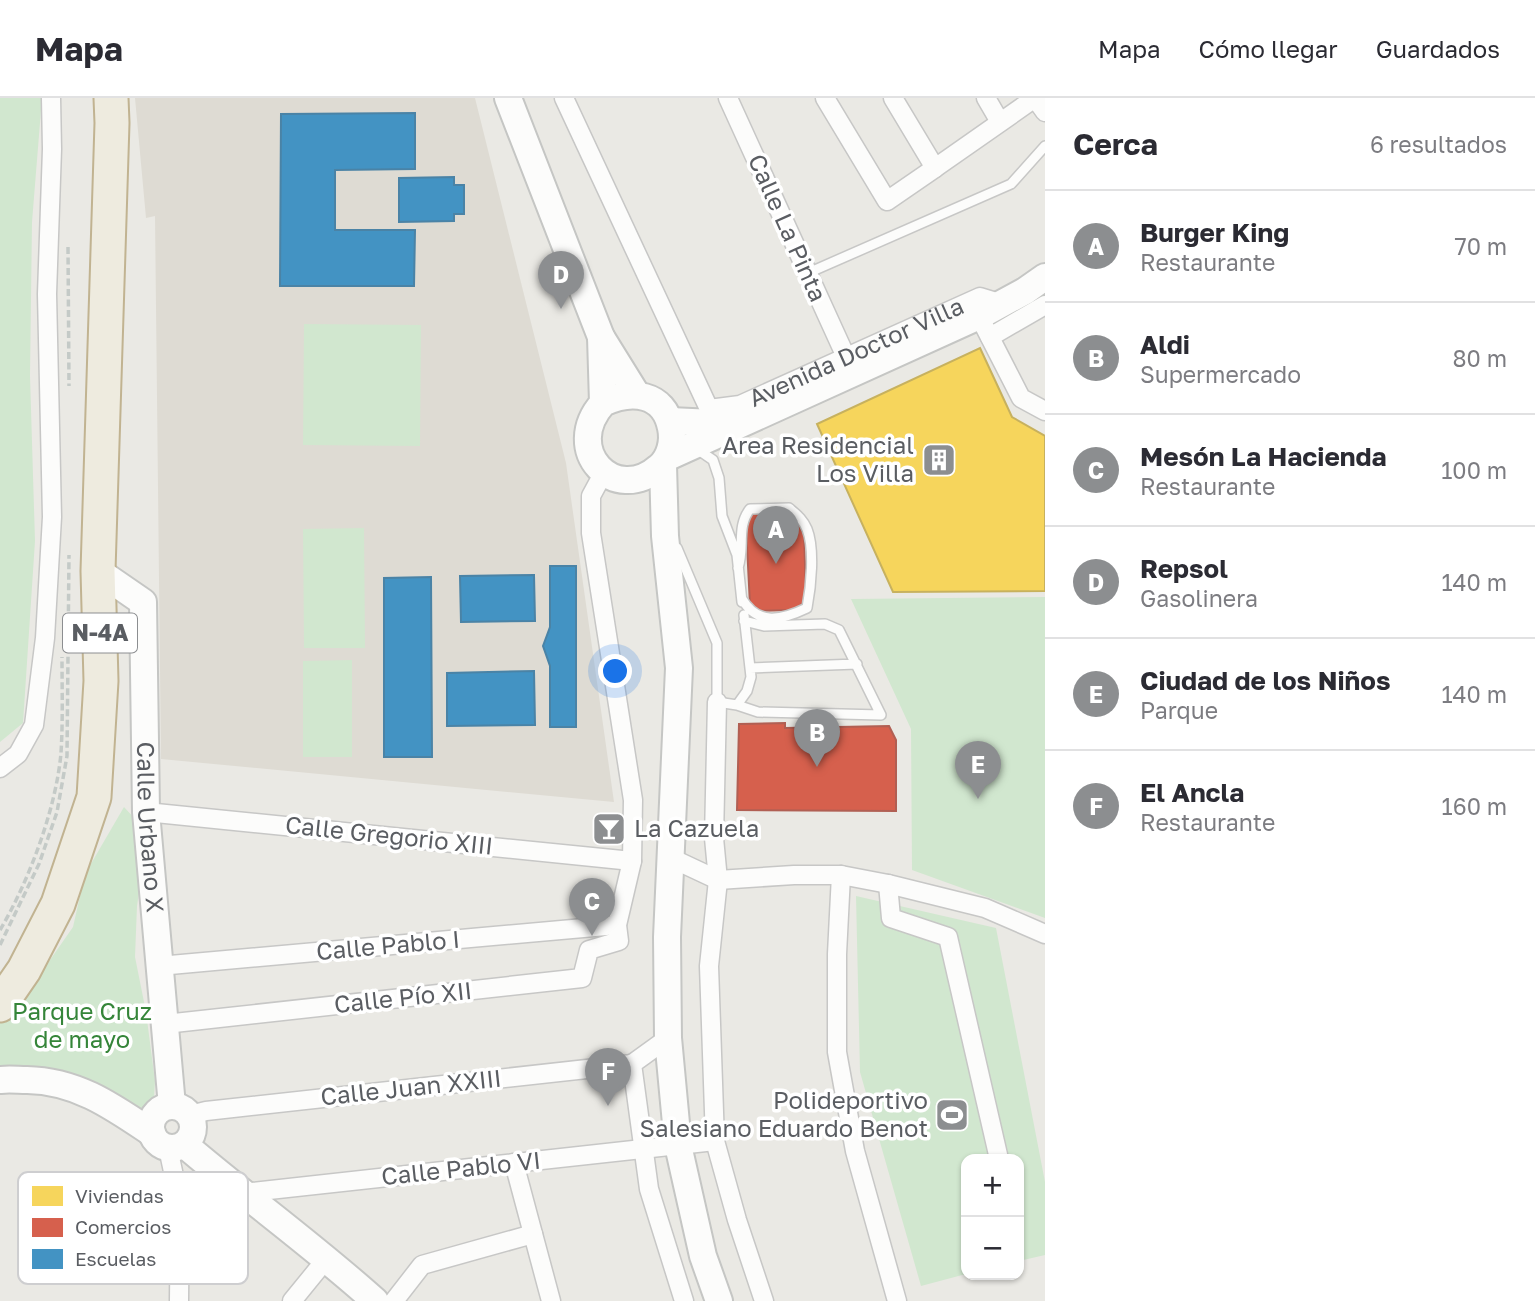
<!DOCTYPE html>
<html lang="es">
<head>
<meta charset="utf-8">
<style>
	:root { --surface:#fff; --page:#f2f2f3; --text:#2b2b33; --muted:#7c7c81; --line:#e1e1e2; --accent:#8c8e90 }
	body { margin:0; font-family:"Golos Text",sans-serif; background:var(--page); color:var(--text) }
	.controls { position:absolute; right:21px; bottom:21px; display:grid; overflow:hidden; border-radius:14px; box-shadow:0 2px 5px #0004 }
	.controls button { width:63px; height:63px; display:grid; place-items:center; padding:0; border:0; border-bottom:2px solid var(--line); background:var(--surface); color:var(--text); font:35px sans-serif }
	.you { position:absolute; left:616px; top:574px; width:24px; height:24px; margin:-18px; border:5px solid #fff; border-radius:50%; background:#1a73e8; box-shadow:0 0 0 10px #1a73e833 }
	.badge { display:grid; place-items:center; width:46px; height:46px; border-radius:50%; background:var(--accent); color:#fff; font-size:23px; font-weight:700 }
	.pin { position:absolute; translate:-50% -58px; filter:drop-shadow(0 2px 4px #0008) }
	.pin::after { content:''; position:absolute; top:37px; width:24px; height:21px; background:inherit; clip-path:polygon(0 0,100% 0,50% 100%) }
	.list { margin:0; padding:0; list-style:none }
	h2 { display:flex; justify-content:space-between; align-items:center; height:91px; margin:0; padding:0 28px; font-size:30px }
	h2 small { font-size:23px; font-weight:400; color:var(--muted) }
	.list li { display:grid; grid-template-columns:46px 1fr auto; gap:21px; align-items:center; box-sizing:border-box; height:112px; padding:0 28px; border-top:2px solid var(--line) }
	.list b { display:block; font-size:26px; white-space:nowrap }
	.list p { margin:0; font-size:23px; white-space:nowrap; color:var(--muted) }
	.list em { font-size:23px; font-style:normal; color:var(--muted) }
	.map { position:relative; flex:none; width:1045px; height:1203px; overflow:hidden }
	header { display:flex; align-items:center; gap:42px; box-sizing:border-box; height:98px; padding:0 35px; background:var(--surface); border-bottom:2px solid var(--line) }
	header strong { font-size:33px }
	nav { display:flex; gap:38px; margin-inline-start:auto; font-size:24px }
	main { display:flex }
	aside { flex:1; background:var(--surface) }
	.map>svg:first-child { display:block }
	.education { fill:#dedbd3 }
	.park { fill:#d1e7cf }
	.homes { fill:#f6d55c; stroke:#c7b15e; stroke-width:2 }
	.shops { fill:#d6604d; stroke:#b15f53; stroke-width:2 }
	.schools { fill:#4393c3; stroke:#4a83a6; stroke-width:2 }
	.lines { fill:none; stroke-linecap:round; stroke-linejoin:round }
	.lane-casing { stroke:#c7c7c6; stroke-width:12 }
	.street-casing { stroke:#c7c7c6; stroke-width:21 }
	.secondary-casing { stroke:#c5c6c4; stroke-width:30 }
	.highway-casing { stroke:#c1b391; stroke-width:37 }
	.path { stroke:#c4cac7; stroke-width:3.5; stroke-dasharray:7 3.5; stroke-linecap:butt }
	.lane { stroke:#fcfcfb; stroke-width:9 }
	.street { stroke:#fcfcfb; stroke-width:18 }
	.secondary { stroke:#fcfcfb; stroke-width:26 }
	.highway { stroke:#eeebdf; stroke-width:33 }
	.labels { text-anchor:middle; stroke-width:7; stroke-linejoin:round; paint-order:stroke }
	.shield { fill:#fff; stroke:#8c8e91; stroke-width:2 }
	.shield-label { font-size:23px; font-weight:bold; fill:#5a5d62 }
	.street-label { font-size:24px; fill:#5a5d62; stroke:#fff }
	.poi-label { font-size:24px; fill:#5a5d62; stroke:#fff; text-anchor:end }
	.park-label { font-size:24px; fill:#358539; stroke:#fff }
	.key { fill:#fff; stroke:#ceced0; stroke-width:2 }
	.key-label { font-size:19px; fill:#5a5d62 }
</style>
</head>
<body>
<header>
<strong>Mapa</strong>
<nav><a>Mapa</a><a>Cómo llegar</a><a>Guardados</a></nav>
</header>
<main>
<div class="map">
<svg width="1045" height="1203" viewBox="0 0 1045 1203">
	<rect width="100%" height="100%" fill="#eae9e4"/>
	<path class="education" d="M135,0h340l91,365 48,339 -453,-43 -6,-543 -9,2z"/>
	<path class="park" d="M0,0h42l-10,124 -2,154 5,165 -12,182 -23,19z
		M304,226l117,1 -1,121 -117,-1z
		M364,430l1,120h-61l-1,-119z
		M1045,499v321l-133,-48 -1,-141 -60,-130z
		M352,562v97h-49v-96z
		M124,709l24,26 -11,73 -2,51 11,55 9,69 -3,52 -36,-25 -116,-24v-61l11,-7 62,-89 12,-53z
		M856,798l140,32 49,254v73l-26,6v-102h-53v115l-45,12 -61,-214z"/>
	<path class="homes" d="M980,250l32,69 33,19v155l-152,1 -76,-168z"/>
	<path class="shops" d="M781,413l10,2 13,21 2,61 -3,8 -9,7 -39,1 -5,-6 -4,-80 1,-6 7,-6z
		M785,625v5l104,-2 7,14v71l-159,-1 2,-86z"/>
	<path class="schools" d="M415,15v56l-80,1v60h80l-1,56h-134l1,-172z
		M454,79v8h10v29h-10v7l-55,1v-44z
		M550,468h26v161h-26v-61l-7,-20 7,-19z
		M534,477l1,46 -74,1 -1,-46z
		M431,479l1,180h-48v-179z
		M534,573l1,54 -88,1v-53z"/>
	<g class="lines">
		<defs>
			<path id="lane" d="M808,175l203,-89 34,-38
				M697,351l16,11 6,18 3,38 15,39 5,47
				M677,450l40,95v59l20,3 21,7 123,3 -42,-85 -14,-6 -61,2 -20,-5
				M738,470c7,-21 -2,-41 12,-59l39,-1c7,6 14,11 18,21 8,20 4,58 0,79 -25,12 -49,18 -65,-9
				M750,570l107,-4
				M737,607l10,-14 4,-14 -7,-62"/>
			<g id="street">
				<path d="M564,0l152,326"/>
				<path d="M728,0l118,259"/>
				<path d="M825,0l62,103 48,-33"/>
				<path d="M893,0l42,70 100,-70 10,14"/>
				<path d="M986,0l14,24"/>
				<path d="M979,218l42,82 24,13"/>
				<path d="M990,239l55,-32"/>
				<path id="s1" d="M709,311l31,-4 240,-108 23,7"/>
				<path d="M717,604l-3,136 4,42 -9,86 6,175 22,79 27,81"/>
				<path d="M0,670l18,-14 16,-29 11,-87 7,-121 -5,-223 5,-145 -1,-51"/>
				<path d="M146,714l486,49"/>
				<path d="M671,760l47,22 76,-5h47l47,9 97,24 60,26"/>
				<path d="M841,777l-4,79v98l18,99 42,150"/>
				<path d="M888,786l3,34 57,19 51,222"/>
				<path d="M159,868l458,-41"/>
				<path d="M165,926l417,-46 7,-28 30,-9 -2,-16 15,-64 1,-61 -42,-267v-37l13,-24"/>
				<path d="M668,940l-36,26 17,125 35,112"/>
				<path d="M190,1017l16,-4 426,-47"/>
				<path d="M168,1050l12,56 -1,97"/>
				<path d="M514,1065l37,138"/>
				<path d="M243,1095l472,-52"/>
				<path d="M292,1203l35,-43"/>
				<path d="M394,1203l28,-36 111,-31"/>
			</g>
			<g id="secondary">
				<path d="M508,0l93,239 36,58"/>
				<path d="M601,239l2,66c-42,47 12,103 56,64 11,-9 15,-26 12,-39 -7,-36 -40,-38 -68,-25"/>
				<path d="M670,323l65,3"/>
				<path d="M668,359l311,-141 46,-25 20,-14"/>
				<path d="M663,367l2,71 14,132 -12,269 1,101 10,107 25,111 16,45"/>
				<path id="s2" d="M98,473l45,31 3,210 26,294"/>
				<path d="M0,982c9,-1 18,0 27,0 50,1 85,26 125,53"/>
				<circle cx="172" cy="1029" r="21"/>
				<path d="M185,1047c62,53 129,101 190,156"/>
			</g>
			<path id="highway" d="M0,907l24,-35 34,-66 36,-107 7,-116 -3,-110 14,-448 -1,-25"/>
		</defs>
		<use href="#lane" class="lane-casing"/>
		<use href="#street" class="street-casing"/>
		<use href="#secondary" class="secondary-casing"/>
		<use href="#highway" class="highway-casing"/>
		<path class="path" d="M68,149l1,139
			M0,832c29,-49 56,-121 61,-177 2,-32 1,-65 1,-96
			M0,847l39,-81 18,-52 10,-56 2,-201"/>
		<use href="#lane" class="lane"/>
		<use href="#street" class="street"/>
		<use href="#secondary" class="secondary"/>
		<use href="#highway" class="highway"/>
	</g>
	<defs>
		<symbol id="building-square" viewBox="-11 -11 22 22"><rect x="-9" y="-9" width="18" height="18" rx="4" fill="#8c8e90" stroke="#fff"/><path d="M-4-6H4V6H1V3H-1V6H-4ZM-2.5-4.3h1.7v1.8h-1.7ZM.8-4.3h1.7v1.8H.8ZM-2.5-1h1.7V.8h-1.7ZM.8-1h1.7V.8H.8Z" fill="#fff"/></symbol>
		<symbol id="bar-square" viewBox="-11 -11 22 22"><rect x="-9" y="-9" width="18" height="18" rx="4" fill="#8c8e90" stroke="#fff"/><path d="M-6-5H6L.8 .8V4.5H3.5V6h-7V4.5H-.8V.8Z" fill="#fff"/></symbol>
		<symbol id="stadium-square" viewBox="-11 -11 22 22"><rect x="-9" y="-9" width="18" height="18" rx="4" fill="#8c8e90" stroke="#fff"/><path d="M0-5a6.5 5 0 1 0 0 10a6.5 5 0 1 0 0-10ZM-3.5-1.8h7v3.6h-7Z" fill="#fff"/></symbol>
	</defs>
	<g fill-rule="evenodd">
		<use href="#building-square" x="920" y="343" width="38" height="38"/>
		<use href="#bar-square" x="590" y="712" width="38" height="38"/>
		<use href="#stadium-square" x="933" y="998" width="38" height="38"/>
	</g>
	<g class="labels">
		<rect class="shield" x="63" y="515.5" width="74" height="39" rx="5"/>
		<g class="shield-label">
			<text x="100" y="543">N-4A</text>
		</g>
		<g class="street-label">
			<text transform="translate(787 130) rotate(66)" y="8">Calle La Pinta</text>
			<text dy="8" stroke="none"><textPath href="#s1" startOffset="159">Avenida Doctor Villa</textPath></text>
			<text dy="8" stroke="none"><textPath href="#s2" startOffset="280">Calle Urbano X</textPath></text>
			<text transform="translate(389 738) rotate(6)" y="8">Calle Gregorio XIII</text>
			<text transform="translate(388 848) rotate(-5)" y="8">Calle Pablo I</text>
			<text transform="translate(403 900) rotate(-6)" y="8">Calle Pío XII</text>
			<text transform="translate(411 990) rotate(-6)" y="8">Calle Juan XXIII</text>
			<text transform="translate(461 1071) rotate(-6)" y="8">Calle Pablo VI</text>
		</g>
		<g class="poi-label">
			<text x="914" y="356">Area Residencial<tspan x="914" dy="28">Los Villa</tspan></text>
			<text x="634" y="739" text-anchor="start">La Cazuela</text>
			<text x="928" y="1011">Polideportivo<tspan x="928" dy="28">Salesiano Eduardo Benot</tspan></text>
		</g>
		<g class="park-label">
			<text x="82" y="922">Parque Cruz<tspan x="82" dy="28">de mayo</tspan></text>
		</g>
	</g>
	<rect x="18" y="1074" width="230" height="112" rx="10" class="key"/>
	<rect x="32" y="1088" width="31" height="20" fill="#f6d55c"/>
	<rect x="32" y="1120" width="31" height="19" fill="#d6604d"/>
	<rect x="32" y="1151" width="31" height="20" fill="#4393c3"/>
	<g class="key-label">
		<text x="75" y="1105">Viviendas</text>
		<text x="75" y="1136">Comercios</text>
		<text x="75" y="1168">Escuelas</text>
	</g>
</svg>
<div class="controls">
<button>+</button>
<button>−</button>
</div>
<div class="you"></div>
<div class="pin badge" style="left:776px;top:466px">A</div>
<div class="pin badge" style="left:817px;top:669px">B</div>
<div class="pin badge" style="left:592px;top:838px">C</div>
<div class="pin badge" style="left:561px;top:211px">D</div>
<div class="pin badge" style="left:978px;top:701px">E</div>
<div class="pin badge" style="left:608px;top:1008px">F</div>
</div>
<aside>
<h2>Cerca<small>6 resultados</small></h2>
<ul class="list">
<li><span class="badge">A</span><div><b>Burger King</b><p>Restaurante</p></div><em>70 m</em></li>
<li><span class="badge">B</span><div><b>Aldi</b><p>Supermercado</p></div><em>80 m</em></li>
<li><span class="badge">C</span><div><b>Mesón La Hacienda</b><p>Restaurante</p></div><em>100 m</em></li>
<li><span class="badge">D</span><div><b>Repsol</b><p>Gasolinera</p></div><em>140 m</em></li>
<li><span class="badge">E</span><div><b>Ciudad de los Niños</b><p>Parque</p></div><em>140 m</em></li>
<li><span class="badge">F</span><div><b>El Ancla</b><p>Restaurante</p></div><em>160 m</em></li>
</ul>
</aside>
</main>
</body>
</html>
